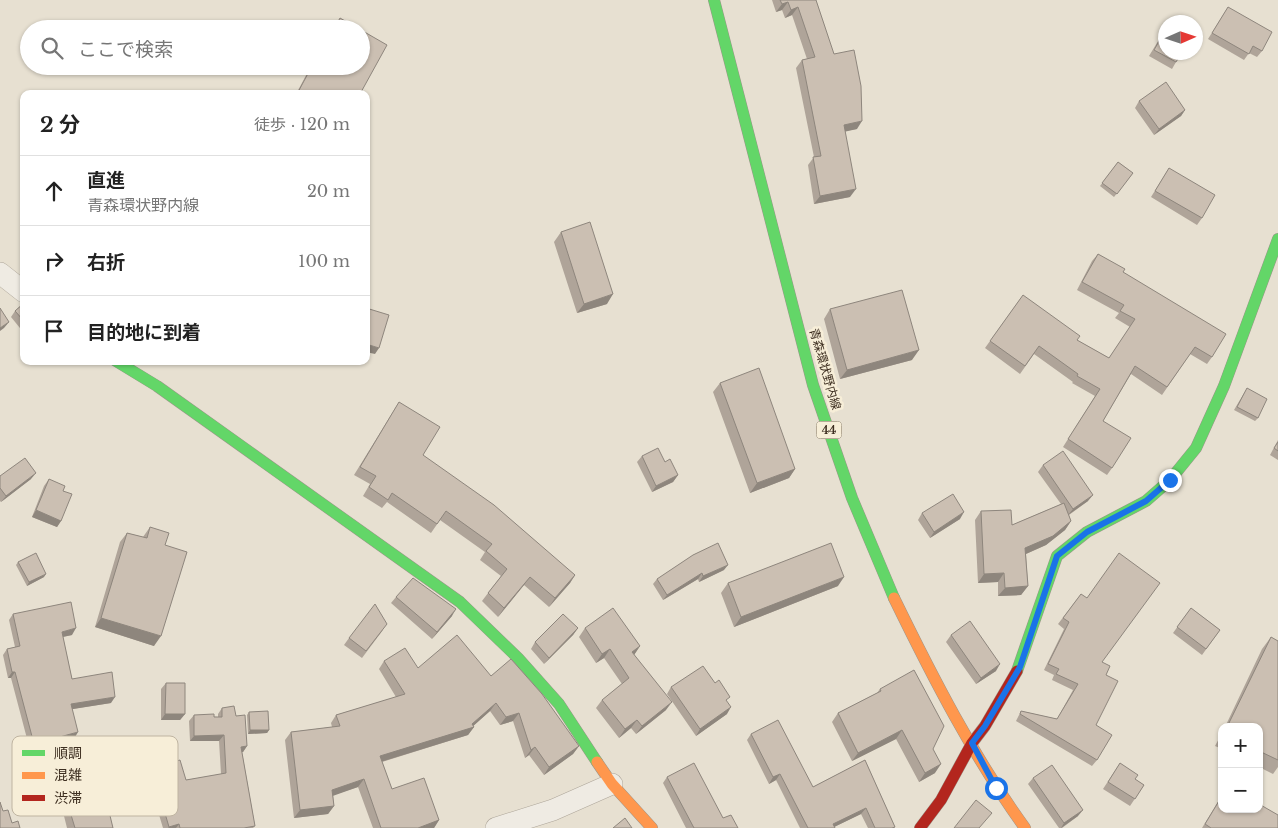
<!DOCTYPE html>
<html lang="ja">
<head>
<meta charset="utf-8">
<style>
	:root { --surface:#fff; --page:#f6f6f6; --text:#222; --muted:#767676; --line:#e0e0e0 }
	body { margin:0; font-family:"Libre Baskerville","Noto Sans JP",serif; background:var(--page); color:var(--text) }
	.controls { position:absolute; right:15px; bottom:15px; display:grid; overflow:hidden; border-radius:10px; box-shadow:0 1px 4px #0004 }
	.controls button { width:45px; height:45px; display:grid; place-items:center; padding:0; border:0; border-bottom:1px solid var(--line); background:var(--surface); color:var(--text); font:25px sans-serif }
	.compass { position:absolute; left:1158px; top:15px; width:45px; height:45px; border-radius:50%; background:var(--surface); box-shadow:0 1px 4px #0004; rotate:87deg }
	.stop { position:absolute; width:15px; height:15px; margin:-11px; border:4px solid #1a73e8; border-radius:50%; background:#fff }
	.stop.end { background:#1a73e8; border-color:#fff; box-shadow:0 1px 5px #0008 }
	.list { margin:0; padding:0; list-style:none }
	h2 { display:flex; justify-content:space-between; align-items:center; height:65px; margin:0; padding:0 20px; font-size:21px }
	h2 small { font-size:16px; font-weight:400; color:var(--muted) }
	.list li { display:grid; grid-template-columns:32px 1fr auto; gap:15px; align-items:center; box-sizing:border-box; height:70px; padding:0 20px; border-top:1px solid var(--line) }
	.list b { display:block; font-size:19px; white-space:nowrap }
	.list p { margin:0; font-size:16px; white-space:nowrap; color:var(--muted) }
	.list em { font-size:16px; font-style:normal; color:var(--muted) }
	.icon { flex:none; width:28px; height:28px; fill:none; stroke:currentColor; stroke-width:2; stroke-linecap:round; stroke-linejoin:round }
	.map { position:relative; flex:none; width:1278px; height:828px; overflow:hidden }
	.search { position:absolute; background:var(--surface); box-shadow:0 1px 4px #0004; left:20px; top:20px; width:350px; height:55px; display:flex; align-items:center; gap:12px; box-sizing:border-box; padding:0 18px; border-radius:28px; color:var(--muted); font-size:19px }
	.panel { position:absolute; background:var(--surface); box-shadow:0 1px 4px #0004; left:20px; top:90px; width:350px; height:275px; border-radius:10px }
	.map>svg:first-child { display:block }
	.lines { fill:none; stroke-linecap:round; stroke-linejoin:round }
	.street-casing { stroke:#ada599; stroke-width:22 }
	.fast-casing { stroke:#9c958a; stroke-width:12 }
	.slow-casing { stroke:#9c958a; stroke-width:12 }
	.jam-casing { stroke:#9c958a; stroke-width:12 }
	.street { stroke:#efebe3; stroke-width:21 }
	.fast { stroke:#63d668; stroke-width:11 }
	.slow { stroke:#ff974d; stroke-width:11 }
	.jam { stroke:#b3261e; stroke-width:11 }
	.wall { fill:#afa499 }
	.shaded-wall { fill:#8e867d }
	.building { fill:#cbbfb2; stroke:#8e867d }
	.route { stroke:#1a73e8; stroke-width:6 }
	.labels { text-anchor:middle; stroke-width:5; stroke-linejoin:round; paint-order:stroke }
	.shield { fill:#f7eed8; stroke:#756857; stroke-width:1 }
	.shield-label { font-size:11px; font-weight:bold; fill:#3d2e20 }
	.street-label { font-size:12px; fill:#3d2e20; stroke:#f7eed8 }
	.key { fill:#f7eed8; stroke:#bfb4a1; stroke-width:1 }
	.key-label { font-size:14px; fill:#3d2e20 }
</style>
</head>
<body>
<div class="map">
<svg width="1278" height="828" viewBox="0 0 1278 828">
	<rect width="100%" height="100%" fill="#e7e0d1"/>
	<g class="lines">
		<defs>
			<path id="street" d="M0,273l24,19
				M496,828l57,-18 59,-26"/>
			<path id="fast" d="M714,0l99,385 39,113 42,100
				M116,361l41,25 303,216 58,56 41,46 38,58
				M1017,671l40,-115 30,-24 59,-31 24,-21 26,-32 28,-62 54,-147"/>
			<path id="slow" d="M894,598c39,80 79,158 131,230
				M597,762l15,22 40,44"/>
			<path id="jam" d="M920,828l21,-28 31,-57 13,-17 32,-55"/>
		</defs>
		<use href="#street" class="street-casing"/>
		<use href="#fast" class="fast-casing"/>
		<use href="#slow" class="slow-casing"/>
		<use href="#jam" class="jam-casing"/>
		<use href="#street" class="street"/>
		<use href="#fast" class="fast"/>
		<use href="#slow" class="slow"/>
		<use href="#jam" class="jam"/>
	</g>
	<path class="wall" d="M772,0h44l41,129 -12,2 5,66 -36,7 -6,-39 6,-8 -18,-89 6,-8 5,-1 -15,-44 -7,3 -3,-8 -6,2z
		M1228,7l34,44 -5,6 -8,-4 -5,7 -36,-21z
		M1166,28v24l10,10 -4,7 -23,-13z
		M311,66h50l-1,28h-64z
		M1139,101l46,9 -4,6 -27,19 -19,-27z
		M1118,162l15,11 -19,24 -14,-11z
		M1169,168l33,50 -5,7 -46,-28z
		M561,232l46,72 -30,9 -23,-71z
		M1098,254l25,18 89,85 -5,7 -17,-10 -28,41 -31,-21 -28,47 9,47 -5,7 -44,-28 32,-51 -23,-13 1,-1 -39,-28 -14,20 -35,-26 38,-53 54,45 32,18 21,-31 -15,-9 4,-5 -42,-23 15,-29z
		M24,303v30l-13,-16 4,-6z
		M830,309l82,51 -72,19 -16,-60z
		M720,383l75,86 -6,9 -39,15 -37,-101z
		M1247,388l11,30 -3,3 -21,-11z
		M399,402l24,53 152,120 -5,8 -21,24 -25,-22 -26,32 -16,-16 19,-25 -21,-16 5,-8 -45,-32 -9,13 -44,-31 -5,6 -19,-12 7,-12 -16,-9z
		M1278,440v20l-8,-5z
		M642,456l23,6 13,13 -5,7 -21,10 -15,-30z
		M1043,465l45,36 -19,14 2,6 -6,9 -19,15 -20,9 2,32 -7,9 -23,1v-14l-20,1 -3,-63 6,-9 31,14 49,-21 -23,-32z
		M0,476l31,3 -30,23 -1,-1z
		M49,479l14,12 -2,30 -4,6 -25,-10 12,-31z
		M922,513l38,6 -30,19 -12,-18z
		M150,527l15,18 -11,101 -59,-19 25,-85 7,-9 16,4z
		M18,562l26,15 -17,9 -11,-21z
		M724,570l-25,12 -1,-3 -35,21 -10,-16 4,-5z
		M728,583l110,3 -104,41 -13,-34z
		M1081,594l25,81 -10,50 1,35 -5,6 -76,-45 5,-10 36,8 16,-29 -21,-10 2,-5 -10,-5 20,-41 -6,-5z
		M396,597l56,19 -20,23 -41,-36z
		M1191,608l29,22 -18,25 -29,-22z
		M13,614l59,21 -9,2 9,42 39,24 -39,6 2,30 -44,11 -19,-72h-3l-5,-23 4,-6 8,-2 -6,-27z
		M578,628l-5,7 -29,29 -13,-15 4,-7z
		M585,628l55,18 -6,9 32,55 -30,24 -5,-6 -12,10 -23,-30 6,-8 20,-16 -18,-26 -8,5 -17,-26z
		M383,630l-21,28 -18,-13 5,-7z
		M951,635l45,36 -20,13 -30,-42z
		M1271,637l7,4v126l-5,7 -14,-7v-40h-34l37,-78z
		M384,661l34,7 73,8 88,70 -6,8 -29,21 -15,-20 -4,3 -12,-37 -13,4 -10,-14 -17,15 1,1 -6,8 -86,27 10,27 47,31 -5,8h-61l-15,-41 -25,8 1,11 -6,8 -34,4 -9,-78 6,-8 41,-5 -1,-4 5,-8 60,-18 -17,-28z
		M166,683l19,31 -5,6h-19v-31z
		M671,687l56,14v13l-31,22 -29,-42z
		M880,689l53,60 2,24 -16,9 -23,-43 -44,22 -20,-39 6,-9 39,-20z
		M222,708l14,8 11,30 -4,6h-1l13,74 -2,2h-90l-16,-53 5,-6 34,11 35,-6 -2,-33h-29l-1,-20 5,-6 24,2v-3z
		M249,712l20,18 -2,3 -19,1 -1,-19z
		M1222,733v16l-7,-3z
		M751,734l62,53 52,-27 30,67 -1,1h-26l-7,-14 -27,13 1,1h-35l-24,-48 -7,4 -22,-44z
		M1120,763l15,16 9,6 -14,21 -27,-17z
		M66,776l43,24 -3,1 7,27h-46l-4,-16 4,-6 -6,-23z
		M667,777l56,41 15,10h-52l-23,-45z
		M1033,778l45,38 -16,12h-3l-31,-44z
		M1222,795v14l56,19h-76z"/>
	<path class="shaded-wall" d="M788,2l-6,8 -6,2 6,-8z
		M798,7l-6,8 -7,3 6,-8z
		M1185,110l-4,6 -27,19 5,-6z
		M862,121l-5,8 -18,4 5,-8z
		M856,189l-6,8 -36,7 6,-8z
		M613,294l-6,10 -30,9 7,-9z
		M9,322l-5,6 -4,3v-3z
		M366,344l13,4 -4,6 -9,-2z
		M919,350l-7,10 -72,19 7,-9z
		M795,469l-6,9 -39,15 7,-10z
		M36,473l-5,6 -30,23 5,-6z
		M678,475l-5,7 -21,10 4,-6z
		M1093,495l-5,6 -20,14 5,-6z
		M36,510l25,11 -4,6 -25,-10z
		M964,512l-4,7 -30,19 4,-6z
		M1071,521l-6,9 -19,15 -27,12 6,-9z
		M728,565l-4,5 -25,12 4,-6z
		M702,573l-4,6 -35,21 4,-5z
		M1004,573l-6,9 -20,1 6,-9z
		M46,574l-2,3 -17,9 2,-4z
		M575,575l-5,8 -21,24 6,-9z
		M530,577l-6,8 -26,32 6,-9z
		M844,577l-6,9 -104,41 7,-10z
		M1028,586l-7,9 -23,1 7,-8z
		M456,609l-4,7 -20,23 5,-7z
		M101,618l60,18 -7,10 -59,-19z
		M76,628l-4,7 -15,3 5,-6z
		M578,628l-5,7 -29,29 5,-6z
		M640,646l-6,9 -2,-3z
		M610,649l-6,9 -8,5 6,-9z
		M1000,664l-4,7 -20,13 5,-6z
		M12,672h3l-4,6h-3z
		M115,697l-4,6 -44,7 4,-6z
		M672,702l-6,8 -30,24 6,-8z
		M496,703l-6,8 -19,17 3,-1 -6,8 -94,29 6,-8 92,-32z
		M731,707l-4,7 -31,22 4,-7z
		M519,713l-6,8 -13,4 6,-8z
		M165,714h20l-5,6h-19z
		M637,720l-6,8 -12,10 6,-9z
		M250,730h19l-2,3 -19,1z
		M902,730l-6,9 -44,22 6,-8z
		M78,732l-4,7 -44,11 4,-6z
		M224,735l-5,6h-29l4,-5z
		M247,746l-4,6 -6,1 4,-6z
		M579,746l-6,8 -29,21 5,-8z
		M535,747l-6,8 -4,3 6,-8z
		M941,764l-6,9 -16,9 6,-9z
		M780,774l-4,6 -7,4 4,-7z
		M364,779l-6,8 -31,11 5,-8z
		M114,793l-5,7 -9,3 5,-8z
		M334,806l-6,8 -34,4 6,-8z
		M866,808l-5,6 -29,14 1,-4z
		M1083,810l-5,6 -17,12 3,-5z
		M439,820l-5,8h-16z
		M179,824l-3,4h-8l1,-1z"/>
	<path class="building" d="M780,0h36l18,54 20,-4 7,36 1,35 -18,4 12,64 -36,7 -7,-39 8,-1 -19,-96 13,-3 -17,-50 -7,3 -3,-8 -6,2z
		M1228,7l44,25 -10,19 -9,-5 -4,8 -37,-21z
		M340,18l19,11h-25z
		M1166,29v23h16l-6,10 -22,-12z
		M361,30l26,15 -27,49h-63l15,-28h49z
		M1166,82l19,28 -26,19 -20,-28z
		M1118,162l15,11 -16,21 -15,-11z
		M1169,168l46,27 -13,23 -47,-27z
		M590,222l23,72 -29,10 -23,-72z
		M1098,254l27,15 -2,3 103,62 -14,23 -17,-10 -28,40 -32,-21 -32,55 28,17 -19,30 -44,-29 32,-50 -23,-13 1,-2 -39,-28 -14,20 -35,-25 33,-46 57,41 -3,4 32,18 26,-39 -15,-8 4,-6 -42,-23z
		M902,290l17,60 -72,20 -17,-61z
		M24,303v18l-9,-10z
		M0,308l9,14 -9,6z
		M366,308l23,7 -10,33 -13,-4z
		M759,368l36,101 -38,14 -37,-100z
		M1247,388l20,11 -9,19 -21,-11z
		M399,402l41,25 -17,28 71,50 81,70 -20,23 -25,-21 -26,31 -16,-15 19,-24 -21,-18 6,-7 -46,-33 -9,13 -45,-31 -4,7 -19,-13 7,-11 -16,-9z
		M1278,442v9l-4,-3z
		M658,448l7,14 5,-3 8,16 -22,11 -14,-30z
		M1063,451l30,44 -20,14 -30,-44z
		M25,458l11,15 -30,23 -6,-8v-12z
		M49,479l16,7 -2,5 9,3 -11,27 -25,-11z
		M953,494l11,18 -30,20 -12,-19z
		M1064,503l7,18 -18,15 -28,12 3,38 -23,2 -1,-15 -20,1 -3,-63 30,-1 1,15z
		M150,527l19,6 -4,12 22,7 -26,84 -60,-18 26,-85 20,5z
		M718,543l10,22 -25,11 -1,-3 -35,22 -10,-16 36,-24z
		M831,543l13,34 -103,40 -13,-34z
		M36,553l10,21 -17,8 -11,-20z
		M1119,553l41,30 -58,79 8,4 -4,9 12,6 -22,44 16,10 -15,25 -77,-46 1,-3 36,8 21,-35 -22,-10 3,-5 -11,-5 21,-42 -6,-4 18,-24 6,4z
		M413,578l43,31 -19,23 -41,-35z
		M71,602l5,26 -14,4 10,47 40,-7 3,25 -44,7 7,28 -44,12 -19,-72h-3l-5,-23 13,-3 -7,-32z
		M375,604l12,20 -21,27 -17,-13z
		M613,608l27,38 -8,6 40,50 -30,24 -5,-6 -12,9 -23,-29 27,-22 -19,-29 -8,5 -17,-26z
		M1191,608l29,22 -14,19 -29,-22z
		M563,614l15,14 -29,30 -14,-16z
		M970,621l30,43 -19,14 -30,-43z
		M457,635l34,41 20,-17 31,35 37,52 -30,21 -14,-20 -4,3 -12,-37 -13,4 -10,-14 -24,21 2,3 -94,29 12,33 32,-11 15,42 -21,8h-37l-17,-49 -32,11 2,16 -34,4 -9,-78 49,-6 -4,-11 69,-21 -21,-33 21,-13 13,20z
		M1271,637l7,4v119l-19,-9v-24h-32z
		M703,666l12,17 4,-3 11,17 -4,3 5,7 -31,22 -29,-42z
		M914,670l30,56 -11,23 8,15 -16,9 -23,-43 -44,23 -20,-40 43,-22 -1,-2z
		M166,683h19v31h-20z
		M234,706l2,10 9,-1 2,31 -6,1 14,79 -11,2h-64l-1,-4 -10,3 -17,-58 28,-9 6,20 40,-7 -2,-38 -30,1v-21l20,-1v3h8v-9z
		M268,711l1,19h-19l-1,-18z
		M778,720l35,67 52,-27 30,67 -3,1h-17l-9,-20 -33,16 2,4h-27l-28,-54 -7,3 -22,-43z
		M694,763l29,55 8,-3 7,13h-44l-27,-51z
		M1120,763l18,12 -3,4 9,6 -9,14 -27,-17z
		M106,764l8,29 -9,2 8,33h-38l-7,-23 6,-2 -8,-27z
		M1052,765l31,45 -19,13 -31,-45z
		M1222,796v13h37v-5l19,11v13h-67l-6,-4z
		M976,800l16,13 -13,15h-25z
		M0,802l3,9 5,-1 4,13 6,-2 2,7h-20z
		M625,818l7,10h-19z"/>
	<g class="lines">
		<path class="route" d="M996,788l-24,-45 13,-17 35,-59 37,-111 30,-24 59,-31 24,-21"/>
	</g>
	<g class="labels">
		<rect class="shield" x="816.5" y="421.5" width="25" height="17" rx="4"/>
		<g class="shield-label">
			<text x="829" y="434">44</text>
		</g>
		<g class="street-label">
			<text transform="translate(825 369) rotate(74)" y="4">青森環状野内線</text>
		</g>
	</g>
	<rect x="12" y="736" width="166" height="80" rx="8" class="key"/>
	<rect x="22" y="750" width="23" height="6" fill="#63d668"/>
	<rect x="22" y="772" width="23" height="7" fill="#ff974d"/>
	<rect x="22" y="795" width="23" height="6" fill="#b3261e"/>
	<g class="key-label">
		<text x="54" y="758">順調</text>
		<text x="54" y="780">混雑</text>
		<text x="54" y="803">渋滞</text>
	</g>
</svg>
<div class="controls">
<button>+</button>
<button>−</button>
</div>
<svg class="compass" viewBox="-18 -18 36 36"><path d="M0-13l5 13h-10z" fill="#e53935"/><path d="M0 13l5-13h-10z" fill="#767676"/></svg>
<div class="stop" style="left:996px;top:788px"></div>
<div class="stop end" style="left:1170px;top:480px"></div>
<div class="search"><svg class="icon" aria-label="search" viewBox="0 0 24 24"><circle cx="10" cy="10" r="6"/><path d="M15 15l6 6"/></svg>ここで検索</div>
<section class="panel">
<h2>2 分<small>徒歩 · 120 m</small></h2>
<ul class="list">
<li><svg class="icon" aria-label="ahead" viewBox="0 0 24 24"><path d="M12 20V5M6 11l6-6 6 6"/></svg><div><b>直進</b><p>青森環状野内線</p></div><em>20 m</em></li>
<li><svg class="icon" aria-label="right" viewBox="0 0 24 24"><path d="M7 20v-9h11M14 6l5 5-5 5"/></svg><div><b>右折</b></div><em>100 m</em></li>
<li><svg class="icon" aria-label="arrive" viewBox="0 0 24 24"><path d="M6 21V4h12l-3 4 3 4H6"/></svg><div><b>目的地に到着</b></div></li>
</ul>
</section>
</div>
</body>
</html>
